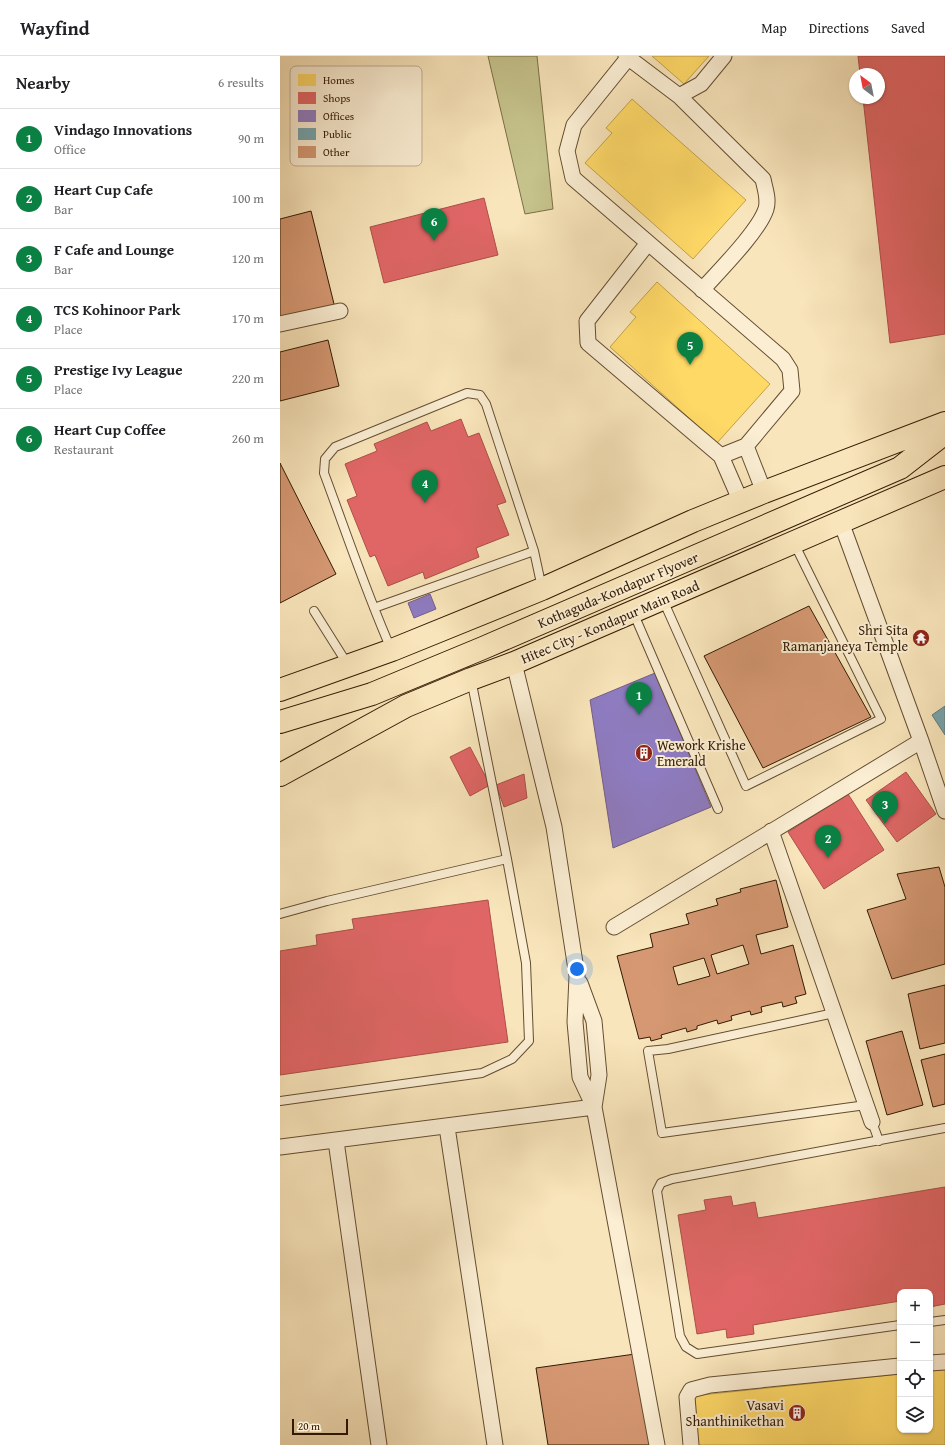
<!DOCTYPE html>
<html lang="en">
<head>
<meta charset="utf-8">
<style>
	:root { --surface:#fff; --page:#f2f2f2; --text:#202124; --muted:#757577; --line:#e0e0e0; --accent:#0b8043 }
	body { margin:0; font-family:"Gentium Book Plus",serif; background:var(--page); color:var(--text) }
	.controls { position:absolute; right:12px; bottom:12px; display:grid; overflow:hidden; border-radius:8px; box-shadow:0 1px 3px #0004 }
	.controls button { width:36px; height:36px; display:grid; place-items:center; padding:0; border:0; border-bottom:1px solid var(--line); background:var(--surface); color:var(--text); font:20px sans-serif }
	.compass { position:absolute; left:569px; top:12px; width:36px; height:36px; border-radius:50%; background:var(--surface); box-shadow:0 1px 3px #0004; rotate:328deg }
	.scale { position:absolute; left:12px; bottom:10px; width:56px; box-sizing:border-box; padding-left:4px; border:2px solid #331a03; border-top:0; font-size:11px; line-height:14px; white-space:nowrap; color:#331a03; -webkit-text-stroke:3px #fbeed3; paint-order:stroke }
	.you { position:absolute; left:297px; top:913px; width:14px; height:14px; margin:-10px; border:3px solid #fff; border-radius:50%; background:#1a73e8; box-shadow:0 0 0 6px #1a73e833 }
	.badge { display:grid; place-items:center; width:26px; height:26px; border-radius:50%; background:var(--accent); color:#fff; font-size:13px; font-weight:700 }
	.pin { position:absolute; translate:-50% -33px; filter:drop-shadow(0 1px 2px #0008) }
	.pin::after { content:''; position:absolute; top:21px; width:14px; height:12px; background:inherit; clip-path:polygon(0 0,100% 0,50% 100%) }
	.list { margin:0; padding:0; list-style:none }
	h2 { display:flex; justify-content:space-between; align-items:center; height:52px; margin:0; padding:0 16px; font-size:17px }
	h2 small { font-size:13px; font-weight:400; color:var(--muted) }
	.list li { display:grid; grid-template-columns:26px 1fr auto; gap:12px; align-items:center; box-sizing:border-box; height:60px; padding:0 16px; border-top:1px solid var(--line) }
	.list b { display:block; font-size:15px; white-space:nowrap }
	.list p { margin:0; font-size:13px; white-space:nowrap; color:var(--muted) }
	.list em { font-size:13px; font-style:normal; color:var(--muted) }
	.icon { flex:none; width:22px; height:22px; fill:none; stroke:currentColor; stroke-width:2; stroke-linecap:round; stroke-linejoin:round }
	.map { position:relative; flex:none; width:665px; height:1389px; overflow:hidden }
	header { display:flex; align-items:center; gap:24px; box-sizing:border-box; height:56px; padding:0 20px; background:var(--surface); border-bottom:1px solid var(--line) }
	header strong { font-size:19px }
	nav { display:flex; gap:22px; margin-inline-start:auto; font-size:14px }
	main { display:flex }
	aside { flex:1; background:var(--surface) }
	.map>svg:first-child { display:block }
	.green { fill:#c5c28b; stroke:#7c6e47 }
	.homes { fill:#ffd966; stroke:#c2a048 }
	.shops { fill:#e06666; stroke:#ac4f48 }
	.offices { fill:#8e7cc3; stroke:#735f89 }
	.public { fill:#76a5af; stroke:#627b7b }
	.building { fill:#d59872; stroke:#331a03; fill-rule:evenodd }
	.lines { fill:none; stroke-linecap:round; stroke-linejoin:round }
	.lane-casing { stroke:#644d31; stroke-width:10 }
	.street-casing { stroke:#644d31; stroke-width:17 }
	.primary-casing { stroke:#331a03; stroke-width:24 }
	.lane { stroke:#fbeed3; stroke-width:8 }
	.street { stroke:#fbeed3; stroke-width:15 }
	.primary { stroke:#f9e5bb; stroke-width:22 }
	.labels { text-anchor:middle; stroke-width:4; stroke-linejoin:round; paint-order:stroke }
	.street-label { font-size:14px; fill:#331a03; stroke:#fbeed3 }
	.poi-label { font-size:14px; fill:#331a03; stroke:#fbeed3; text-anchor:end }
	.key { fill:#fbeed3; stroke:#bfae95; stroke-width:1 }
	.key-label { font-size:11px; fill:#331a03 }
</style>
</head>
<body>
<header>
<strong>Wayfind</strong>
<nav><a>Map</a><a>Directions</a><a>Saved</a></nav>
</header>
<main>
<aside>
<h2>Nearby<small>6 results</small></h2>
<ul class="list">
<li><span class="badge">1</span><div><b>Vindago Innovations</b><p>Office</p></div><em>90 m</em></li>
<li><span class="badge">2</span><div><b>Heart Cup Cafe</b><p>Bar</p></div><em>100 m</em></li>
<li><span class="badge">3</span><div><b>F Cafe and Lounge</b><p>Bar</p></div><em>120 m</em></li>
<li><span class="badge">4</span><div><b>TCS Kohinoor Park</b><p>Place</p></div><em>170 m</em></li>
<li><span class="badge">5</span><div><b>Prestige Ivy League</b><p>Place</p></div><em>220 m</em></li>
<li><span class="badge">6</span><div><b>Heart Cup Coffee</b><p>Restaurant</p></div><em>260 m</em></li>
</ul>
</aside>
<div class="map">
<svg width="665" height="1389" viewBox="0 0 665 1389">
	<rect width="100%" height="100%" fill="#f9e5bb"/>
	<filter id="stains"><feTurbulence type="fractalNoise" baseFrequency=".005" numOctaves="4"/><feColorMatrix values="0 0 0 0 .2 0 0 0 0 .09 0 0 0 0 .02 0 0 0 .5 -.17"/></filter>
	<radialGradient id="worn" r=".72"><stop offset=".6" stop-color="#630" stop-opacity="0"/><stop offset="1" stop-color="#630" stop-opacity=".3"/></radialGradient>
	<path class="green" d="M208,0h49l16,153 -28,5z"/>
	<path class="homes" d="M372,0h57l-25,28z
		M352,43l114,101 -53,59 -108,-96 27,-30 -6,-5z
		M377,226l113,102 -53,59 -107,-96 26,-30 -6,-5z
		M665,1313v76h-248l-5,-49 208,-22v56h30v-59z"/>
	<path class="shops" d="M578,0h87v278l-55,9 -27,-245h16v-24h-19z
		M204,142l14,57 -114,28 -14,-56z
		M181,363l7,18 11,-4 27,69 -9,3 12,30 -33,13 3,9 -54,22 -2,-7 -35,14 -13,-31 -5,2 -23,-57 10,-4 -12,-32 32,-13 -3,-7 53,-22 4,9z
		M190,691l20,38 -20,11 -20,-39z
		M626,716l30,42 -39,28 -31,-42z
		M244,718l3,24 -23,9 -8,-22z
		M568,738l36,56 -60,39 -36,-57z
		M208,844l20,142 -228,33v-124l37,-6 -1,-10 38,-6 -2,-10z
		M665,1131v117l-15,3v-15h-30v9l-147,24 1,9 -27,4 -1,-9 -29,5 -19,-119 28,-5 -2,-10 27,-4 2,10 22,-4 3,16z"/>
	<path class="offices" d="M150,538l6,15 -22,9 -6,-15z
		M375,617l56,134 -98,41 -23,-148z"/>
	<path class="public" d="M665,650v29l-13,-20z"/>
	<path class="building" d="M31,155l24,97 -55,10v-99z
		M48,284l11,46 -59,15v-49z
		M0,407l56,111 -56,29z
		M529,550l62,111 -108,51 -59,-112z
		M659,811l6,20v77l-53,15 -25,-69 39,-11 -9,-25z
		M496,824l12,47 -32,8 5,19 32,-9 13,49 -11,3 2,6 -14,4 -1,-5 -21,5 1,5 -11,3 -1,-4 -19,5 1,4 -14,4 -1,-4 -20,6v3l-10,3 -1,-4 -25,7 1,3 -11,3 -1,-4 -11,2 -22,-83 36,-9 -3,-13 39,-10 -3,-10 32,-9 -2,-6 25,-7 -1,-3zM463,889l6,19 -32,10 -6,-19zM424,902l6,18 -32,9 -5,-18z
		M665,929v58l-25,6 -12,-55z
		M622,975l21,74 -36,10 -21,-74z
		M665,998v50l-12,3 -12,-47z
		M355,1298l16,91h-103l-12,-77z"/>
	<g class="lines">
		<defs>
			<path id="lane" d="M254,495l8,37
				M383,544l83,186 135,-67 -87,-176
				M94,552l160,-57 -48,-147 -6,-9 -13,-2 -132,54 -10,12 -1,14c22,59 42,119 67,176
				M34,555l34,54
				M353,556l85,197
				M0,858l47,-13 180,-42
				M554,957l-166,36 -20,2 14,82 204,-28
				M0,1045l202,-28 30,-14 17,-18 -3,-78 -19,-104 -36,-180
				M592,1066l7,19
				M650,1266l15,-2
				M620,1269l-203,29 -11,-7 -6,-11 -23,-145 4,-8 11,-4 273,-51"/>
			<path id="street" d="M346,0l53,40 84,83c2,10 6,20 3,30 -7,22 -47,62 -64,81
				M348,2l-54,67 -7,26 6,27 210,181 7,11 2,21 -46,55 18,46
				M399,40l22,-12 23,-28
				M368,187l-61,78 1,22 133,113 20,46
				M0,268l60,-13
				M441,400l25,-10
				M561,466l80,219 24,70
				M234,607l40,164 23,149 -2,46 5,55 14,30 63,338
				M491,775l101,291
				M334,871l307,-186
				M300,927l14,38 5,54 -5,32
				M167,1071l48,318
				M56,1085l43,304
				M0,1091l314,-40
				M650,1307l15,-1
				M411,1389l-4,-48 4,-7 19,-5 190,-19"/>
			<path id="primary" d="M0,634l112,-40 150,-61 151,-68 71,-29 181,-69
				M0,666l92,-28 111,-46 417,-180 45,-35
				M0,719l126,-69 65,-27 43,-16 431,-186"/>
		</defs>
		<use href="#lane" class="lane-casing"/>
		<use href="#street" class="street-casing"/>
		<use href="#primary" class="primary-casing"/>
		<use href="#lane" class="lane"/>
		<use href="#street" class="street"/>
		<use href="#primary" class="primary"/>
	</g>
	<defs>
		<symbol id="temple-disc" viewBox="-11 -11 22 22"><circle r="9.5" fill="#8f2418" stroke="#fbeed3"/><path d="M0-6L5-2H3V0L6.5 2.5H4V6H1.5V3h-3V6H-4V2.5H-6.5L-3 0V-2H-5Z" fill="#fff"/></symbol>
		<symbol id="building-disc" viewBox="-11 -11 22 22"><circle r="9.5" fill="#8f2418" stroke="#fbeed3"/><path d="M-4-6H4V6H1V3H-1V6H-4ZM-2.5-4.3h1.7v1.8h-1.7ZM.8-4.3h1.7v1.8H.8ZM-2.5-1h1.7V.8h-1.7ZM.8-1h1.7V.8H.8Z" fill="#fff"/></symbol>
	</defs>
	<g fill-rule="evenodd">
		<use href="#temple-disc" x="631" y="572" width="20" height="20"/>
		<use href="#building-disc" x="354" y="687" width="20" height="20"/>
		<use href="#building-disc" x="507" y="1347" width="20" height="20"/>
	</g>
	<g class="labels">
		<g class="street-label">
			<text transform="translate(338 534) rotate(-23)" y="5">Kothaguda-Kondapur Flyover</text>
			<text transform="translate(330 566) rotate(-23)" y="5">Hitec City - Kondapur Main Road</text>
		</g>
		<g class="poi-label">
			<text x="628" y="579">Shri Sita<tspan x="628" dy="16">Ramanjaneya Temple</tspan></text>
			<text x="377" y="694" text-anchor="start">Wework Krishe<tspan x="377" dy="16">Emerald</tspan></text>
			<text x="504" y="1354">Vasavi<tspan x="504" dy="16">Shanthinikethan</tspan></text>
		</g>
	</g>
	<rect x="10" y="10" width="132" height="100" rx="6" class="key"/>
	<rect x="18" y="18" width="18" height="12" fill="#ffd966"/>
	<rect x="18" y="36" width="18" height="12" fill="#e06666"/>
	<rect x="18" y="54" width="18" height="12" fill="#8e7cc3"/>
	<rect x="18" y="72" width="18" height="12" fill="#76a5af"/>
	<rect x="18" y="90" width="18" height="12" fill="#d59872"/>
	<g class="key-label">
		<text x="43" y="28">Homes</text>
		<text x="43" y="46">Shops</text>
		<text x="43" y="64">Offices</text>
		<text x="43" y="82">Public</text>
		<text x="43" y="100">Other</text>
	</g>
	<rect width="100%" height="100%" filter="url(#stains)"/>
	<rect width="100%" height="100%" fill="url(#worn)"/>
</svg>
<div class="controls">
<button>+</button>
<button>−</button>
<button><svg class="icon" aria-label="locate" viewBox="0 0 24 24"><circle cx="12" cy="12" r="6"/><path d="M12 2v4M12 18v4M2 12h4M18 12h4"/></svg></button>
<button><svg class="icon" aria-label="layers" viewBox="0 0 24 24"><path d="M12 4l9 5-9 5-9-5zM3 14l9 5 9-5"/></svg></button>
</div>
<svg class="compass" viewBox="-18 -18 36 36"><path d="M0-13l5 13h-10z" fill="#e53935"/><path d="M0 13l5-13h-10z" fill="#757577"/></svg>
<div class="scale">20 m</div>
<div class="you"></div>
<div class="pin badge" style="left:359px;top:659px">1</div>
<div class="pin badge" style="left:548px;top:802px">2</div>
<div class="pin badge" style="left:605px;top:768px">3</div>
<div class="pin badge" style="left:145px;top:447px">4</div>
<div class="pin badge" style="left:410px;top:309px">5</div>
<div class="pin badge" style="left:154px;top:185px">6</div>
</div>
</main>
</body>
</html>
